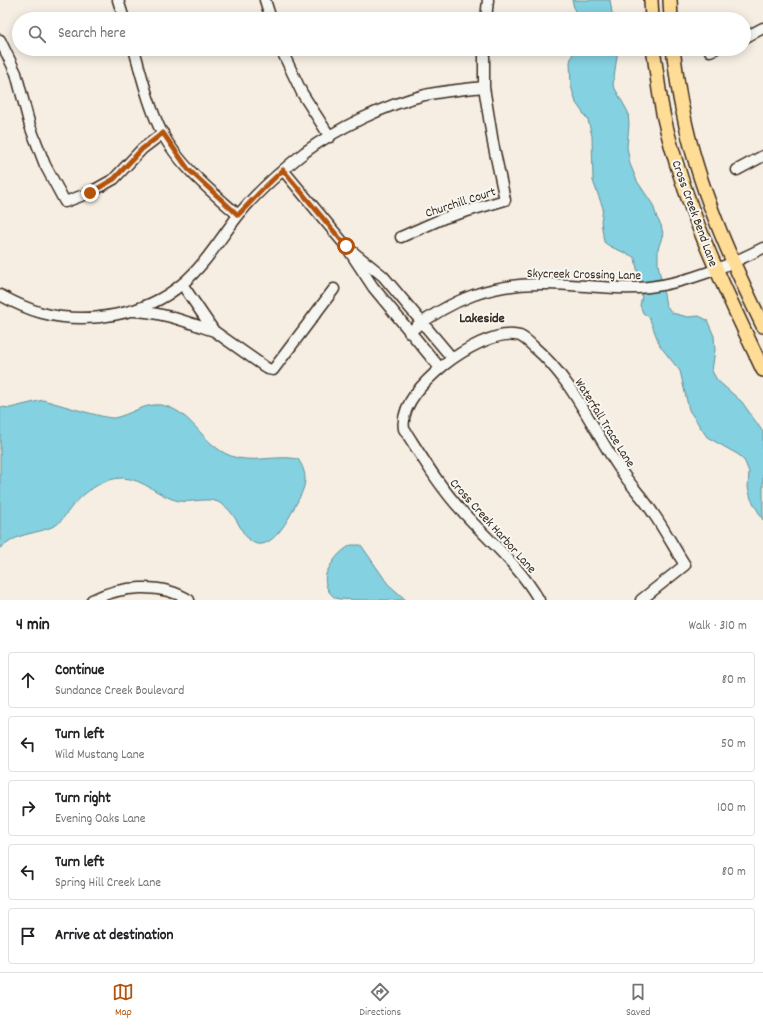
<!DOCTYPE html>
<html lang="en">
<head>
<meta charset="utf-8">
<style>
	:root { --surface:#fff; --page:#f6f6f6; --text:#202124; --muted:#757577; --line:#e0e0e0; --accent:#b45309 }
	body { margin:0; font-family:Dekko,sans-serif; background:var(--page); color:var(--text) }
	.stop { position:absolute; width:12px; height:12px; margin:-9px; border:3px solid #b45309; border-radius:50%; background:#fff }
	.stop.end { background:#b45309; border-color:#fff; box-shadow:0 1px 4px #0008 }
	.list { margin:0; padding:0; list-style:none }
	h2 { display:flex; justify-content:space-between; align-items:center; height:52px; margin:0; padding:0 16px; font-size:17px }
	h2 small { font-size:13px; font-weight:400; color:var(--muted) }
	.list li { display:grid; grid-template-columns:26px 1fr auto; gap:12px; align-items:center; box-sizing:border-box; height:56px; margin:0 8px 8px; padding:0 8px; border:1px solid var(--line); border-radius:4px }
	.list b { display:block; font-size:15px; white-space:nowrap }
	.list p { margin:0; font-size:13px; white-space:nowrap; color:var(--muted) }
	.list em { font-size:13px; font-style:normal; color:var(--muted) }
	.icon { flex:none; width:22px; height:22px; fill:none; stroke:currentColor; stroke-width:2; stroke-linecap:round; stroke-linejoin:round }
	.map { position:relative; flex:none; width:763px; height:600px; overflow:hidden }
	.search { position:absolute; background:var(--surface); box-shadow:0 2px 10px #0003; left:12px; right:12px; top:12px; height:44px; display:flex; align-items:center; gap:10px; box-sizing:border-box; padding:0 14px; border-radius:22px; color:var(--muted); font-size:15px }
	.sheet { height:372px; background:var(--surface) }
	nav { display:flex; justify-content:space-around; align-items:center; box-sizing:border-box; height:56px; border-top:1px solid var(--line); background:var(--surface); font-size:11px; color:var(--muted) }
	nav a { display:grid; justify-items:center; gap:2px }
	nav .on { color:var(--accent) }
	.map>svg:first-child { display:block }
	.water { fill:#83d1e1; stroke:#668e93 }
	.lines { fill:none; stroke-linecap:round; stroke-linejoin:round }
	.minor-casing { stroke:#3b2a1e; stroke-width:13 }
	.major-casing { stroke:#3b2a1e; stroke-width:16 }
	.minor { stroke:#f6f6f2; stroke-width:10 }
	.major { stroke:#ffdd96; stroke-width:13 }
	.route { stroke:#b45309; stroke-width:5 }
	.labels { text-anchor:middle; stroke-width:4; stroke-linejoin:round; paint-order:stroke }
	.street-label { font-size:13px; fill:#3b2a1e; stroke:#f6f6f2 }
	.neighbourhood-label { font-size:14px; font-weight:bold; fill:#3b2a1e; stroke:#f6f6f2 }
</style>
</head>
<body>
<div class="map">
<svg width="763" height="600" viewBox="0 0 763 600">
	<rect width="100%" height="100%" fill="#f6eee3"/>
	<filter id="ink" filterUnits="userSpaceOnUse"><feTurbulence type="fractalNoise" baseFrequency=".025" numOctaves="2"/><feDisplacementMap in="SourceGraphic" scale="8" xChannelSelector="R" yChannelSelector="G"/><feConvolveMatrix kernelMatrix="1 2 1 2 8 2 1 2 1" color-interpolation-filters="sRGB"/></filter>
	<g filter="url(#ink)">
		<path class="water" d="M572,0h38l3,19h-36z
			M574,49h44l-5,36 15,27 1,13 -2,22 3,17 7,17 16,24 4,13 4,7 2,9 -5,15v15l8,41 6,8 16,4 11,-1 8,4 7,16 1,14 -3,21 5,9 25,22 21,30v88l-12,-21 -3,-12 1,-15 -4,-10 -6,-7 -32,-18 -18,-27 -9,-39 -20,-25 -11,-29 -6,-4 -3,-8 2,-9 -7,-38c-10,-7 -22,-8 -31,-16l-3,-21 2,-13 -10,-27 -1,-45 -4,-16 -12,-17 -5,-17 -1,-24z
			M43,400c12,3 63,19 71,18 16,-3 30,-15 47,-13 28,5 38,32 60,46 25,16 51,3 77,8 12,18 7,29 -3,47 -9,19 -32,58 -52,26 -7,-12 -12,-24 -25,-30 -12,-5 -26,1 -39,-1 -20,-4 -35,-22 -56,-23 -21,0 -41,16 -53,31 -4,5 -9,13 -14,16 -11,6 -23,7 -35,11 -7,2 -14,8 -21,12v-141l10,1z
			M351,545h10l27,39 18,16c-16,0 -54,0 -67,-1 -10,-2 -16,-16 -13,-25 6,-13 13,-22 25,-29z"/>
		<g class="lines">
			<defs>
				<path id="minor" d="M118,0l6,19
					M265,0l6,19
					M486,19l2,-19
					M744,38l19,-10
					M0,40l16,33 14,53 15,39 20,37 24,-9 25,-14 28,-30 21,-16
					M134,49c8,28 15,58 28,84 18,33 49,58 76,82
					M281,49l21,44 28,44
					M710,51l5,-2
					M283,170l63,76 27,41 67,81
					M737,170l26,-14
					M401,237l43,-19 61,-18 -12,-57 -9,-56v-38
					M353,252l30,24 69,82
					M182,284l32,47 54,38 5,1 61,-81
					M0,295c13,7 27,14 42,18 45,12 104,2 140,-29 22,-18 38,-45 55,-67 19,-25 44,-46 68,-65 31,-23 82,-48 120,-57 19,-4 39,-6 59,-8
					M133,311c29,1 54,11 81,20
					M409,332c43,-33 82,-49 137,-48 34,0 68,7 103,3 41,-5 78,-21 114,-39
					M92,600c28,-14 69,-18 97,0
					M539,600c-21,-36 -49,-58 -77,-89 -23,-25 -40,-54 -58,-82 -4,-25 22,-49 40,-64 18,-14 53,-36 76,-29 5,2 10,7 14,11 41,35 59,85 90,128 9,13 21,25 29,38 12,17 21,35 32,52l-44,35"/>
				<path id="major" d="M651,0l1,19
					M670,0l1,19
					M653,49c4,23 6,47 11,69 21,89 60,170 99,252
					M673,49c3,21 5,43 10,63 15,75 47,146 80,214"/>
			</defs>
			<use href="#minor" class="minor-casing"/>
			<use href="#major" class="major-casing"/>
			<use href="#minor" class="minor"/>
			<use href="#major" class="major"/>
		</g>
	</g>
	<g class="lines" filter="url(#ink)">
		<path class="route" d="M90,193l24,-14 28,-30 21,-16 25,36 50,46 25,-26 20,-19 63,76"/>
	</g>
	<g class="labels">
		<g class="street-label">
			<text transform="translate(460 201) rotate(-18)" y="5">Churchill Court</text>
			<text transform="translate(696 213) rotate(70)" y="5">Cross Creek Bend Lane</text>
			<text transform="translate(584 273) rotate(1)" y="5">Skycreek Crossing Lane</text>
			<text transform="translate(606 422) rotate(58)" y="5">Waterfall Trace Lane</text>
			<text transform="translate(494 525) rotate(48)" y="5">Cross Creek Harbor Lane</text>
		</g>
		<g class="neighbourhood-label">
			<text x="482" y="322">Lakeside</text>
		</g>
	</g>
</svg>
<div class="stop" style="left:346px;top:246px"></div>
<div class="stop end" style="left:90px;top:193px"></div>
<div class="search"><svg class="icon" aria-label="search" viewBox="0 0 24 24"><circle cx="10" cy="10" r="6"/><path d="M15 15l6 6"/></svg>Search here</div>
</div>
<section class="sheet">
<h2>4 min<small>Walk · 310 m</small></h2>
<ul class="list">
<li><svg class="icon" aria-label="ahead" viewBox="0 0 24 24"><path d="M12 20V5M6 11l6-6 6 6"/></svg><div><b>Continue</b><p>Sundance Creek Boulevard</p></div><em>80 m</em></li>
<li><svg class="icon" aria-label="left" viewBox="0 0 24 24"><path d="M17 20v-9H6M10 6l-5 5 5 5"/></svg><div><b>Turn left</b><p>Wild Mustang Lane</p></div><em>50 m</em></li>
<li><svg class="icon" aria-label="right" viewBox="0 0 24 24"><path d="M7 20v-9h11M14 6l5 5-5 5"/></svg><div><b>Turn right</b><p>Evening Oaks Lane</p></div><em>100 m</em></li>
<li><svg class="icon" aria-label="left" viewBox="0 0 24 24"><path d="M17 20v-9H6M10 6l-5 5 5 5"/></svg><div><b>Turn left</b><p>Spring Hill Creek Lane</p></div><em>80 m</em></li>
<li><svg class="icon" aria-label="arrive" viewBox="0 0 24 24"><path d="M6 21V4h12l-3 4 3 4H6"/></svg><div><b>Arrive at destination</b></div></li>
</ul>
</section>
<nav>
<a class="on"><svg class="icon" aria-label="map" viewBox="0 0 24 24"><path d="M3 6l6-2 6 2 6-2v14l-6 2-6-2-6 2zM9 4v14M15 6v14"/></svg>Map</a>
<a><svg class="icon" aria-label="directions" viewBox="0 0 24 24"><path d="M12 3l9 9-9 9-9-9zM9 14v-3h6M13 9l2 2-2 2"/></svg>Directions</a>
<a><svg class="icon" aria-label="saved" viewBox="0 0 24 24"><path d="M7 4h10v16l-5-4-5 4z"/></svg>Saved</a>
</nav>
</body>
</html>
